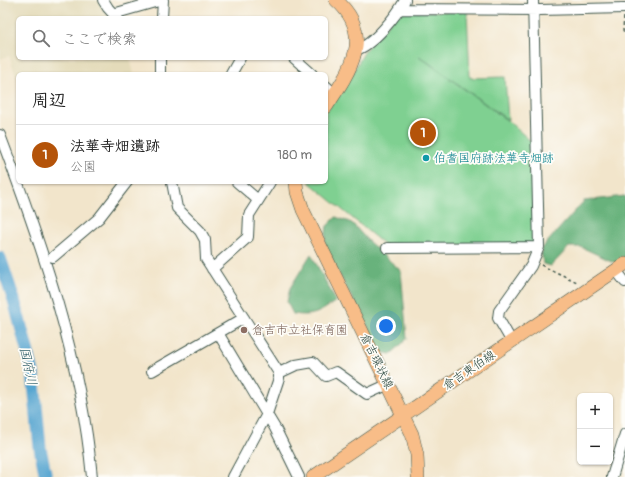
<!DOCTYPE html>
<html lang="ja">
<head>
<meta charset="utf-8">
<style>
	:root { --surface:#fff; --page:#f2f2f2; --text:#222; --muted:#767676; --line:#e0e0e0; --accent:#b45309 }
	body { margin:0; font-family:Pangolin,"Klee One",sans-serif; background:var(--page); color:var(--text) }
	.controls { position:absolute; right:12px; bottom:12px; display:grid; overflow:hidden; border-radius:6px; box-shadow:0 1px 3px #0004 }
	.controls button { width:36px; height:36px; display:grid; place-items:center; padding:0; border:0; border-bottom:1px solid var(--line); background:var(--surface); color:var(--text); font:20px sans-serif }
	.you { position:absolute; left:386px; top:326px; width:14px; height:14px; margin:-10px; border:3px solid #fff; border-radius:50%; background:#1a73e8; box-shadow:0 0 0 6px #1a73e833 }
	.badge { display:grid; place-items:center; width:26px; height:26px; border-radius:50%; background:var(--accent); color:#fff; font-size:13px; font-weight:700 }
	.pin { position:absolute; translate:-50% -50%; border:2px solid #fff; box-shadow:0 1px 4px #0006 }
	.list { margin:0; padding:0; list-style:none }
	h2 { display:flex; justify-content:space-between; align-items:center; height:52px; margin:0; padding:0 16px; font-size:17px }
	h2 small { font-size:13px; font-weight:400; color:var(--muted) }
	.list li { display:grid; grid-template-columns:26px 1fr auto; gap:12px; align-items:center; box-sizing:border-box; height:60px; padding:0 16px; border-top:1px solid var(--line) }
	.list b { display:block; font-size:15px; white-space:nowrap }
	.list p { margin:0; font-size:13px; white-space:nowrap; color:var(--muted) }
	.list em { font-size:13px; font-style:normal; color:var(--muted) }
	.icon { flex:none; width:22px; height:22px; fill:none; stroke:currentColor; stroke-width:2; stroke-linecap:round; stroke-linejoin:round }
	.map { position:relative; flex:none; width:625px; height:477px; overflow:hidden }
	.search { position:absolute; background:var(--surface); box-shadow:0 1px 3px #0004; left:16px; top:16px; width:312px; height:44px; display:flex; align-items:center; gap:10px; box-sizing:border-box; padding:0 14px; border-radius:6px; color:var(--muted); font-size:15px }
	.panel { position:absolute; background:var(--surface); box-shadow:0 1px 3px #0004; left:16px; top:72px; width:312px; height:112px; border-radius:6px }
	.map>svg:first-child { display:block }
	.built { fill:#e4dbba }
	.green { fill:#7fd091; stroke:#4f8662 }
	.forest { fill:#67b27b; stroke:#437858 }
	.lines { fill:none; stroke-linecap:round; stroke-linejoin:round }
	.river { stroke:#57a5d0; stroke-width:13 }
	.minor-casing { stroke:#3f564b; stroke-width:12 }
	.major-casing { stroke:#3f564b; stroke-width:14 }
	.path { stroke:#3f564b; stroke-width:1.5; stroke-dasharray:3 3; stroke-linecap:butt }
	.minor { stroke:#fff; stroke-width:10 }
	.major { stroke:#f8bd88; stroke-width:13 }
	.culture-dot { fill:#0f9aa8; stroke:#fdfcf7; stroke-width:1.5 }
	.education-dot { fill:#8d6e63; stroke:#fdfcf7; stroke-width:1.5 }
	.labels { text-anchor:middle; stroke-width:3.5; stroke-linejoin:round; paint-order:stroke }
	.culture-label { font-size:12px; fill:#0d838f; stroke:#fdfcf7; text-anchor:start }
	.education-label { font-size:12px; fill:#785e54; stroke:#fdfcf7; text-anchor:start }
	.street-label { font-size:12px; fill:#1f3d34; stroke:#fdfcf7 }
	.water-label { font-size:13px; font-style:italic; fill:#33616b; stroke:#fdfcf7 }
</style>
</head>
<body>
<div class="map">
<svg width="625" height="477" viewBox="0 0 625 477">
	<rect width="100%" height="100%" fill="#fdfcf7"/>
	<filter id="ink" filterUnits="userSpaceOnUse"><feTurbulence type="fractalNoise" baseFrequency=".025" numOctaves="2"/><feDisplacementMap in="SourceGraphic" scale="8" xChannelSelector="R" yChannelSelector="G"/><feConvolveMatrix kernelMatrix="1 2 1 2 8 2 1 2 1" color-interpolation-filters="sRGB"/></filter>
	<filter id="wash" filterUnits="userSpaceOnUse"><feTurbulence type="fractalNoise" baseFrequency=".012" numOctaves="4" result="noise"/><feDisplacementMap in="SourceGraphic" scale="16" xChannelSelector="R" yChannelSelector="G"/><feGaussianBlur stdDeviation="0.9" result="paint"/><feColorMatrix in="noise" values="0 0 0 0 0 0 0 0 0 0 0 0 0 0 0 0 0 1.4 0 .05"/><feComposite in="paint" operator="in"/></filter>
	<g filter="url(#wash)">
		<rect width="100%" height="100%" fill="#f2e5cb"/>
		<path class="built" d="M0,0h99l12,18h-93v40h112l4,16h-116v7l-9,-25 -9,3z"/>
		<path class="green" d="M467,11l3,67 35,-1 3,43 -89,-64 89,65 26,23v100l-147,3 -78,-65h17v-70l25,-36 15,-27 33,-37z"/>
		<path class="forest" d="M625,196v66l-5,3 -39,-18h-12l-18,19 -8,-2 -2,-15 43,-48z
			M336,217l16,6 16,18 33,30 6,68 -16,15 -7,-1 -4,-4 -56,-102 3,-21z
			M311,254l25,47c-17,12 -22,16 -43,13l-6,-12 3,-14z"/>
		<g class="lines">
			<path class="river" d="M0,258l14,42 19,72 7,76 6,29"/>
		</g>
	</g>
	<g filter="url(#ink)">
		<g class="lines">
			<defs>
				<path id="minor" d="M103,0l5,8 9,10
					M400,9l140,1 85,-2
					M113,14l49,-14
					M162,18l1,-18
					M356,50c17,-5 41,-35 49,-50
					M294,58l18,16
					M160,74v-16
					M231,74l9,-16
					M326,86l5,5
					M0,135c42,111 81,223 92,342
					M172,182l5,26 23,23 5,9 1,19 73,114v5l-12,36 -34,63
					M237,182l21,18
					M387,248l152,-1
					M53,257l46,-39 28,-36
					M212,269l36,-32 1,-22 21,-33
					M616,270l9,12
					M218,333l57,95 24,49
					M512,342l-14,-24 1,-7 32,-45 8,-19 -6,-247
					M152,371l92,-53
					M279,373l17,-8 17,-3 13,14 10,-4 31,22 22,-10
					M612,477l13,-43"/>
				<path id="major" d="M326,107c23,-34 50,-72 10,-107
					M296,182l1,10 6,18 109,224 5,21 1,22
					M313,477l312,-213"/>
			</defs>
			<use href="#minor" class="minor-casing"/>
			<use href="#major" class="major-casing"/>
			<path class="path" d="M624,17l-1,13 2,4
				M541,265l38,18"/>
			<use href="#minor" class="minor"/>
			<use href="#major" class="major"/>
		</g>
	</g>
	<circle class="culture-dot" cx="426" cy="158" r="4"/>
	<circle class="education-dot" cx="244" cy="330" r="4"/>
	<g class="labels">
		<g class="culture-label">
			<text x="434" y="162">伯耆国府跡法華寺畑跡</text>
		</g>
		<g class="education-label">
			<text x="252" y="334">倉吉市立社保育園</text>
		</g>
		<g class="street-label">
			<text transform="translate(377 361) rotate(64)" y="4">倉吉環状線</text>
			<text transform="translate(469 370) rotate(-34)" y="4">倉吉東伯線</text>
		</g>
		<g class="water-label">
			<text transform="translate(29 366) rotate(78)" y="5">国府川</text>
		</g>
	</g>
</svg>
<div class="controls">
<button>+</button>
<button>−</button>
</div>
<div class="you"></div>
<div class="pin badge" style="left:423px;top:133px">1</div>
<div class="search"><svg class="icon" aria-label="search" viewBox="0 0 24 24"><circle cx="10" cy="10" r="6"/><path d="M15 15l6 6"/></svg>ここで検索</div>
<section class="panel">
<h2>周辺<small></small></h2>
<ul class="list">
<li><span class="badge">1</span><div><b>法華寺畑遺跡</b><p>公園</p></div><em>180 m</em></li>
</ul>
</section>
</div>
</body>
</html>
